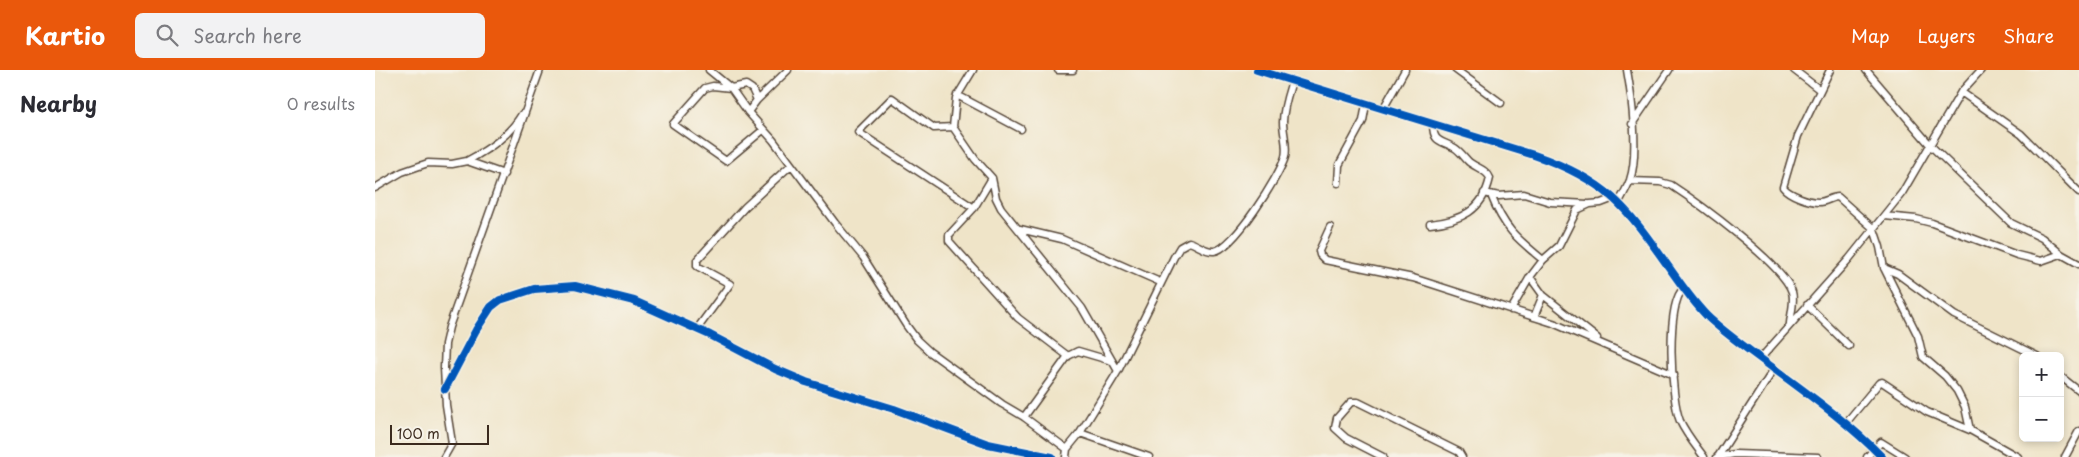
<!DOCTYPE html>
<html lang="en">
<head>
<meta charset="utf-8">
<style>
	:root { --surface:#fff; --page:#f2f2f3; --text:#2b2b33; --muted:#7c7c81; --line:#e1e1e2; --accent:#ea580c }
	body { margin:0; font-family:"Playpen Sans",sans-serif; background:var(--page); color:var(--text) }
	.controls { position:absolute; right:15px; bottom:15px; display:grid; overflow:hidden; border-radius:8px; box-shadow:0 2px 8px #0003 }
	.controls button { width:45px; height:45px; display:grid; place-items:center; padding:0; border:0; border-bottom:1px solid var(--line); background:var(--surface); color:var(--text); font:25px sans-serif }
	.scale { position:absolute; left:15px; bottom:12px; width:99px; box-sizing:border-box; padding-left:5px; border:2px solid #3b2a1e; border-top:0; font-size:14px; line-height:18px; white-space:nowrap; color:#3b2a1e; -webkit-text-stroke:4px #f7f3e8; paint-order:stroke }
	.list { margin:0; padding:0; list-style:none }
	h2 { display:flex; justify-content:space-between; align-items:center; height:65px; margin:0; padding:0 20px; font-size:21px }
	h2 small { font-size:16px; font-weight:400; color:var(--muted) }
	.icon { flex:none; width:28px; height:28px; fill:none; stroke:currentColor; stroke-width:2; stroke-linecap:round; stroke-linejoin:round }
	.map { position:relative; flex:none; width:1704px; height:387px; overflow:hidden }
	header { display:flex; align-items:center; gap:30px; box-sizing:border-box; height:70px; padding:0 25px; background:var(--accent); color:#fff }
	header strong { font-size:24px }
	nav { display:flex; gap:28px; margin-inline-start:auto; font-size:18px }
	.search { width:350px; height:45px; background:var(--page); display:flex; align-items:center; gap:12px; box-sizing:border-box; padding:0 18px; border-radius:8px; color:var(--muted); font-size:19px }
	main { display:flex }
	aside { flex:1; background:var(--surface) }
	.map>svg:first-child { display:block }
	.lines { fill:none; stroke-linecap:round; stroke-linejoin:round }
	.street-casing { stroke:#564638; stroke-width:9 }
	.street { stroke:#fff; stroke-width:6 }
	.cycleway-casing { stroke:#f7f3e8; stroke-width:11 }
	.cycleway { stroke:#0057b8; stroke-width:8 }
</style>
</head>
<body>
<header>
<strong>Kartio</strong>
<div class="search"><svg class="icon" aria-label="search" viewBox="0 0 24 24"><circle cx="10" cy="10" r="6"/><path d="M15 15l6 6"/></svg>Search here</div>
<nav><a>Map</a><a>Layers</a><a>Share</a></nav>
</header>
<main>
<aside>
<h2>Nearby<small>0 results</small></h2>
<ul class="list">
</ul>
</aside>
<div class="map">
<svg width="1704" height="387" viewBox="0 0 1704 387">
	<rect width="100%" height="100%" fill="#f7f3e8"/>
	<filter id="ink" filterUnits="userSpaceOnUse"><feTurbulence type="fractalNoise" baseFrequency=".02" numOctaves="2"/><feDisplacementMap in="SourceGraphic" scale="10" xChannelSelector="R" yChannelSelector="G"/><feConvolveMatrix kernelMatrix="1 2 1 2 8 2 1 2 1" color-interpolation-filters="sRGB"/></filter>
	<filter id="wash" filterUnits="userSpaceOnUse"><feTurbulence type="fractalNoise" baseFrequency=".0096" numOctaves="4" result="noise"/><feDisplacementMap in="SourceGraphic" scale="20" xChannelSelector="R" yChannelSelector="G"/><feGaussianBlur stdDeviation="1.12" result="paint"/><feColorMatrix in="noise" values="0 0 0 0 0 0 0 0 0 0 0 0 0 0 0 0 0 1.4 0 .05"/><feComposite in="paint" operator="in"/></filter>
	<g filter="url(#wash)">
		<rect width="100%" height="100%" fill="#efe4c8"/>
	</g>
	<g filter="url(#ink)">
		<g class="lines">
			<defs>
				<path id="street" d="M334,0l22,18 17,24 25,28 62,83 28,34 43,68 11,15 13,12 72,52 22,13 43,32
					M598,0l-17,28 -3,29 -19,1 -42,-30 -34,34 116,76 18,-30
					M683,0h15
					M882,0l277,85c72,25 91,50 134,111 13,18 26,38 42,53 20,18 42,33 63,49 38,28 77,56 109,89
					M1081,0l45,33
					M1419,0l26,20
					M1455,0l-32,66 -15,51c6,8 26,15 36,15 7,0 12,-5 19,-5l36,32 6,18 4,21 34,68 5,21 22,19 12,15 8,16 5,23
					M1491,0l65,76 80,77 31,15 19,16 18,10
					M1586,22l60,42 58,58
					M582,25l64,34
					M1008,39l22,-39
					M373,42l9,-12
					M1257,54l37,-54
					M578,57l22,32 17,19 4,20 5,10 81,100 36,63
					M388,60l-37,31 -53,-37 32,-36 8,-2 18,2 15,-3 6,4 5,11 31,-30
					M92,91c22,-12 42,-25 55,-47
					M1255,111l30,1 11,3c26,17 113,80 121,107 3,9 -1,21 -2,31
					M963,113l1,-18 24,-44 3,-17
					M0,118l27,-16 26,-9 24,1 15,-3 37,13
					M1109,123l15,3 25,-2 26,8 38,2
					M1116,125c13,33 25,43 52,65
					M1244,132c4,-7 8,-14 11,-22 9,-26 2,-82 -3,-110
					M599,138l-25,27v6l69,77 50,38 10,-5 34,10
					M1509,146l32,3 16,4 85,32 24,6 20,-7
					M1055,154c30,-3 53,-13 60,-46 -3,-8 -15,-11 -21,-16 -5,-5 -9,-11 -14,-14 -14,-8 -22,-5 -22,-24
					M955,157l-11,24 1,4 5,5 88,18 140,45 121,52
					M645,159l42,10 98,43
					M1509,198l14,6 56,41 83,41
					M1155,207l13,18 54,43
					M1309,218c-19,15 -13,112 -4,133 6,13 16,25 24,36
					M1432,235l42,41
					M1136,240l19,-33 13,-17 16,-14 18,-36 13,-6 11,-1 13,-5
					M1159,247l9,-22
					M322,259l33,-45 -33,-18v-6l48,-53 46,-42
					M1385,289l89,-100 53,-66 59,-101 20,-22
					M1685,306l19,15
					M70,319l31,-59 15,-23 9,-7 34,-11 41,-3 59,15 76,34 65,34 31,13 88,27 94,35 64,13
					M649,347l44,-61
					M1470,354l34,-41 3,-1 45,30 43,18 48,27
					M705,363l69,24
					M1344,385l55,-86
					M69,387l8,-14 -6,-38 -2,-37 1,-24 4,-17 91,-257
					M691,387l1,-8 13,-16 38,-62 56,-114 6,-10 9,-5c8,2 17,10 25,9 19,-1 66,-76 71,-94 3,-11 -2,-23 -2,-35 0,-14 5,-28 9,-41
					M1008,387l-37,-19 -11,-10 2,-10 14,-16h7l101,50 3,5
					M1342,387l18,-3 83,3
					M1492,387l14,-15 24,15
					M1690,387l14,-26"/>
			</defs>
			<use href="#street" class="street-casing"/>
			<use href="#street" class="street"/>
			<defs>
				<path id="cycleway" d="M882,0l277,85c72,25 91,50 134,111 13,18 26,38 42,53 20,18 42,33 63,49 38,28 77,56 109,89
					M70,319l31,-59 15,-23 9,-7 34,-11 41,-3 59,15 76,34 65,34 31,13 88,27 94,35 64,13"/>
			</defs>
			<use href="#cycleway" class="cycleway-casing"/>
			<use href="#cycleway" class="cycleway"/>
		</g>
	</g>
</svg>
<div class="controls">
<button>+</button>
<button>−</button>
</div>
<div class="scale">100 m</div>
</div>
</main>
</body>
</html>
